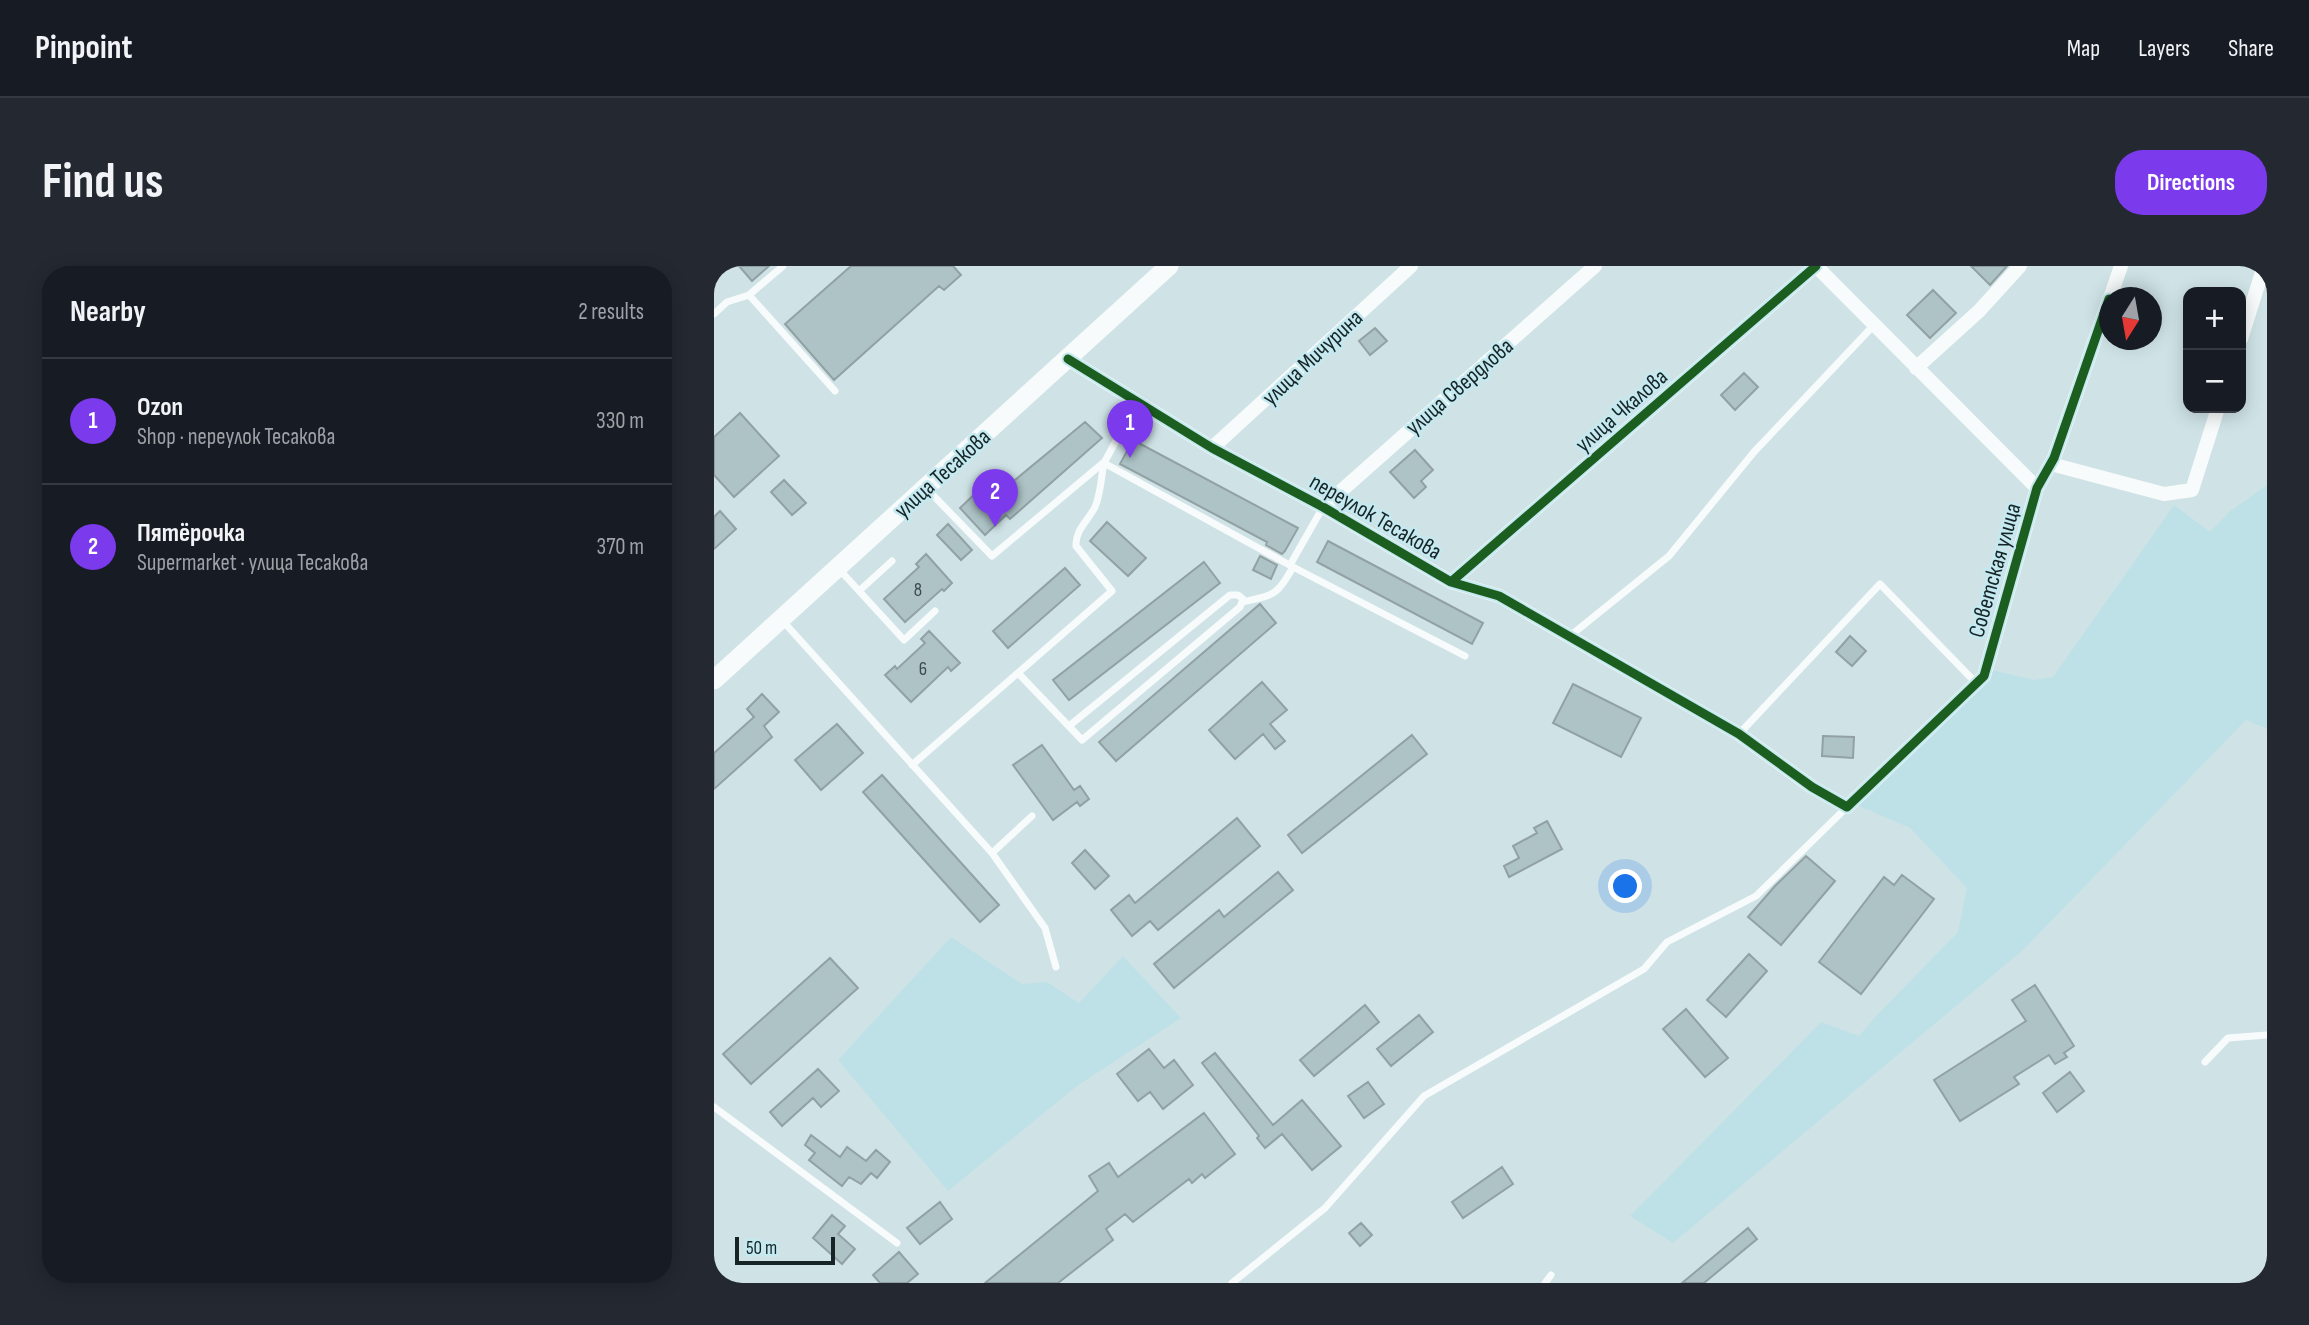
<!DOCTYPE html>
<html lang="en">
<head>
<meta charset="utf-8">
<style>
	:root { --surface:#171b24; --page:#242831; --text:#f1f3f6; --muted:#9ea1a6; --line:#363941; --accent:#7c3aed }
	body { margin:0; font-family:"Sofia Sans Condensed",sans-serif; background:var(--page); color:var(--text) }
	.controls { position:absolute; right:21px; top:21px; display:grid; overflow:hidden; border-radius:14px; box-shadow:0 4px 18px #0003 }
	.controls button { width:63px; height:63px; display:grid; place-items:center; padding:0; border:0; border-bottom:2px solid var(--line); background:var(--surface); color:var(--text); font:35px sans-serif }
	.compass { position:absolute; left:1385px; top:21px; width:63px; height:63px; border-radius:50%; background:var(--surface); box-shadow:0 4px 18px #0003; rotate:191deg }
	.scale { position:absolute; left:21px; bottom:18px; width:100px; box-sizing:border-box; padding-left:7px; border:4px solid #162426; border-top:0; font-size:19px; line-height:24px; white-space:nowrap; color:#162426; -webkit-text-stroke:5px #c5e9f0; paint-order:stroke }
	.you { position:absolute; left:912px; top:621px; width:24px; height:24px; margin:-18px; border:5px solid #fff; border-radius:50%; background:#1a73e8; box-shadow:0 0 0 10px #1a73e833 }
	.badge { display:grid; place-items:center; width:46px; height:46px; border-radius:50%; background:var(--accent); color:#fff; font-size:23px; font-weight:700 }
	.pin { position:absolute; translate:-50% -58px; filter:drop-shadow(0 2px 4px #0008) }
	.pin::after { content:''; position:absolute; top:37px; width:24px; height:21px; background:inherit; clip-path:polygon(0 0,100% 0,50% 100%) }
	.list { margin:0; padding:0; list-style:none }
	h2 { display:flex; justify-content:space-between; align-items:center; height:91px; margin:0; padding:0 28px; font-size:30px }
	h2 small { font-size:23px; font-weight:400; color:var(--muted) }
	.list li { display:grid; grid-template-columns:46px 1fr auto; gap:21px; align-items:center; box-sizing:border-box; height:126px; padding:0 28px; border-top:2px solid var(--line) }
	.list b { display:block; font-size:26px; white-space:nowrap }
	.list p { margin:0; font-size:23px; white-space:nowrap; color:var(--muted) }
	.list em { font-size:23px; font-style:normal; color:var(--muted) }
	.map { position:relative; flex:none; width:1553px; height:1017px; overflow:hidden; border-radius:28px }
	header { display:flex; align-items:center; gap:42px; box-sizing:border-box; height:98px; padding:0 35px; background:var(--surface); border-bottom:2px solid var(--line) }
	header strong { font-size:33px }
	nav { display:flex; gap:38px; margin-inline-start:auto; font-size:24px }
	.intro { display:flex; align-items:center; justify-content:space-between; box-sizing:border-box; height:168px; padding:0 42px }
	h1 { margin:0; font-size:49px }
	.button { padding:18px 32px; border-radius:28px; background:var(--accent); color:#fff; font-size:24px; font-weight:700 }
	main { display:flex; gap:42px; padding:0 42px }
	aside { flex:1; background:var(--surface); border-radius:28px; box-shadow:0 4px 18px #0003 }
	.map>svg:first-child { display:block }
	.built { fill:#bee1e7 }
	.building { fill:#adc3c6; stroke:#92a1a3; stroke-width:2 }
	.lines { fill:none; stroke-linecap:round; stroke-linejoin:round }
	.service { stroke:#f8fbfb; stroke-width:7 }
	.minor { stroke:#f8fbfb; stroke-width:14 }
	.secondary { stroke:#f8fbfb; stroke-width:19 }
	.cycleway-casing { stroke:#c5e9f0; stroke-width:13 }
	.cycleway { stroke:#1b5e20; stroke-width:9 }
	.labels { text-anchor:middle; stroke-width:5; stroke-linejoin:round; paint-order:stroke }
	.number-label { font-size:19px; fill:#3c4c4e }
	.street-label { font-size:23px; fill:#162426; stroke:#c5e9f0 }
</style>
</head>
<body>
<header>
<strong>Pinpoint</strong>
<nav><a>Map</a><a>Layers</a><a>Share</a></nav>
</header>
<div class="intro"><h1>Find us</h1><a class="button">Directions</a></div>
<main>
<aside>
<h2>Nearby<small>2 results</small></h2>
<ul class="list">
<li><span class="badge">1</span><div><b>Ozon</b><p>Shop · переулок Тесакова</p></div><em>330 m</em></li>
<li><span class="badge">2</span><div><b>Пятёрочка</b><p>Supermarket · улица Тесакова</p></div><em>370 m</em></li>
</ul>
</aside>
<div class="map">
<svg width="1553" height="1017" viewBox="0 0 1553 1017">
	<rect width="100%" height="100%" fill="#cfe3e6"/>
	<path class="built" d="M1553,219v244l-21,-9 -223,230 -350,293 -43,-27 191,-194 38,14 17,-20 82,-84 9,-44 -57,-60 -58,-25 140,-133 42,10 19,-3 121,-172 36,27 19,-20z
		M237,671l71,47 25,-2 32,21 44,-47 58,62 -104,68 -129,105 -110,-131z"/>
	<path class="building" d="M25,0h30l-17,15z
		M137,0h102l8,9 -17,15 -5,-4 -105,94 -49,-56z
		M1257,0h36l-17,19z
		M1219,24l23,23 -26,25 -23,-23z
		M661,62l12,13 -17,14 -11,-14z
		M1030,107l14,14 -23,23 -14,-15z
		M26,147l39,43 -45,41 -20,-22v-38z
		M371,156l17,16 -92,81 -4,-4 -21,20 -25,-27 26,-25 12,11z
		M419,174l165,88 -13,23 -3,3 -16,-9 1,-3 -147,-78z
		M701,184l18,20 -12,11 5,6 -12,11 -24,-26z
		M70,214l22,23 -14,12 -21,-23z
		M6,245l16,18 -22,20v-32z
		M393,256l39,36 -18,18 -38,-35z
		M234,258l24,26 -11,10 -24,-25z
		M614,275l155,82 -11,21 -155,-82z
		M212,288l26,29 -8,8 -2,-2 -37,33 -21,-23 35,-32 -3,-3z
		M546,290l17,9 -6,14 -18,-9z
		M490,296l16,21 -151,117 -16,-20z
		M351,302l15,17 -72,63 -15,-17z
		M546,338l16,19 -160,138 -17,-19z
		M215,365l31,32 -9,8 -3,-4 -37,35 -26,-27 10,-9 2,3 28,-26 -4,-4z
		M1136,370l16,15 -14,15 -16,-14z
		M548,416l25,28 -17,14 15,17 -10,8 -12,-15 -28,25 -26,-29z
		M859,418l68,34 -20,39 -68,-34z
		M48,428l17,18 -15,14 8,11 -58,52v-36l40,-36 -7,-8z
		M123,458l26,29 -42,37 -26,-30z
		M698,469l15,19 -125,99 -14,-18z
		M1109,470l31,1 -1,21 -31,-2z
		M328,479l32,45 6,-4 9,13 -9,7 -3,-4 -24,18 -40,-55z
		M168,509l117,130 -19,17 -117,-130z
		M523,552l23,28 -102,84 -8,-9 -18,15 -21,-26 18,-15 6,8z
		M833,555l15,28 -53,28 -5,-11 15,-8 -6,-12 24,-13 -3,-5z
		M371,584l24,26 -14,13 -23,-26z
		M1092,590l29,25 -54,64 -33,-28 27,-31z
		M564,606l15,18 -119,98 -20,-24 65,-54 5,7z
		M1188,609l32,24 -73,95 -42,-32 65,-85 10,8z
		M1035,688l18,17 -41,46 -19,-17z
		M116,692l28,30 -107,96 -28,-30z
		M1321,719l39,61 -10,7 3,4 -12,7 -6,-9 -35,22 5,7 -59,37 -26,-41 92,-59 -14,-21z
		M651,739l14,17 -65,54 -14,-16z
		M972,743l42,49 -23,19 -42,-48z
		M705,749l14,17 -42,34 -14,-17z
		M435,783l15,19 10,-8 19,25 -30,24 -13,-17 -12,9 -21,-27z
		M501,787l58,72 29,-25 39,46 -29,24 -30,-36 -17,14 -8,-10 2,-2 -57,-73z
		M104,803l21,22 -18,16 -8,-9 -31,28 -12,-14z
		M1356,806l14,19 -27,21 -14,-19z
		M654,816l16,22 -20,14 -16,-22z
		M490,847l31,41 -30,24 -3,-4 -10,9 -3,-4 -56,43 -8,-8 -19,15 7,11 -55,43h-73l113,-92 -9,-15 20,-13 9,14z
		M97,869l29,22 7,-10 19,14 10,-11 14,12 -13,16 -6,-5 -10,11 -12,-7 -7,9 -33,-26 6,-7 -10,-8z
		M788,901l11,17 -50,34 -11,-16z
		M226,936l12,17 -32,25 -13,-16z
		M118,949l13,11 -7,8 17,15 -13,15 -29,-26z
		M647,957l11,12 -12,11 -11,-13z
		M1034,962l9,11 -53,44h-22z
		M185,986l19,22 -11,9h-27l-7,-8z"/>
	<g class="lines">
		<path class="service" d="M35,29l34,-29
			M0,48l13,-12 22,-7 86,96
			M423,136l-33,61 189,104 172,89
			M212,222l66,68 111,-93
			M576,299l33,-58
			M124,302l66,72 31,-29
			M145,325l33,-30
			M528,336c32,-7 35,-6 51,-35
			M67,353l211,234 53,75 11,39
			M856,370l99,-80 85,-104 120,-127
			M304,407l64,67 158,-133 3,-8 -5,-4h-8l-161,131
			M1025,468l141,-150 96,99
			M198,499l200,-174 -36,-45c-1,-16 12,-25 19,-39 6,-14 6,-30 9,-44
			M278,587l40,-37
			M1491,796l23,-24 39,-3
			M0,841l183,136
			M518,1017l93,-75 99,-112 220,-127 23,-27 89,-46 91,-89
			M831,1017l6,-8"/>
		<path class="minor" d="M1102,0l221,222
			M1396,32l11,-32
			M1527,73l23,-73
			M354,93l144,89 111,59 128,75 48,14 240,138 73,53 35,20 137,-131 53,-188 17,-30 55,-159
			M1202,102l63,-57 41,-45
			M498,182l199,-182
			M1337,198l113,30 28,-4 26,-82
			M609,241l272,-241
			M737,316l365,-316"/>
		<path class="secondary" d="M0,414l455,-414"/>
		<defs>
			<path id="cycleway" d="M354,93l144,89 111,59 128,75 48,14 240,138 73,53 35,20 137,-131 53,-188 17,-30 55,-159
				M737,316l365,-316"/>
		</defs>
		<use href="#cycleway" class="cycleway-casing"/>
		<use href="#cycleway" class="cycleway"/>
	</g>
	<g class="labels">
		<g class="number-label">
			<text x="204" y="330">8</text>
			<text x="209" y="409">6</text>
		</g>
		<g class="street-label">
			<text transform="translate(598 91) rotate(-43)" y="8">улица Мичурина</text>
			<text transform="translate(745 120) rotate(-41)" y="8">улица Свердлова</text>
			<text transform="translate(907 144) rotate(-41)" y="8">улица Чкалова</text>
			<text transform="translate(228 207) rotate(-42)" y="8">улица Тесакова</text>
			<text transform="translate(662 250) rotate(30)" y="8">переулок Тесакова</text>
			<text transform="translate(1280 304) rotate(-74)" y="8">Советская улица</text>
		</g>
	</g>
</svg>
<div class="controls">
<button>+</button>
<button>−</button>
</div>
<svg class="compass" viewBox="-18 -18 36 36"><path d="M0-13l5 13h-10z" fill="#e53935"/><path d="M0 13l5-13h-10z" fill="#9ea1a6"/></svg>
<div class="scale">50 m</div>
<div class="you"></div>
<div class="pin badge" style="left:416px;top:192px">1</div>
<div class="pin badge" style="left:281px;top:261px">2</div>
</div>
</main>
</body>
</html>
